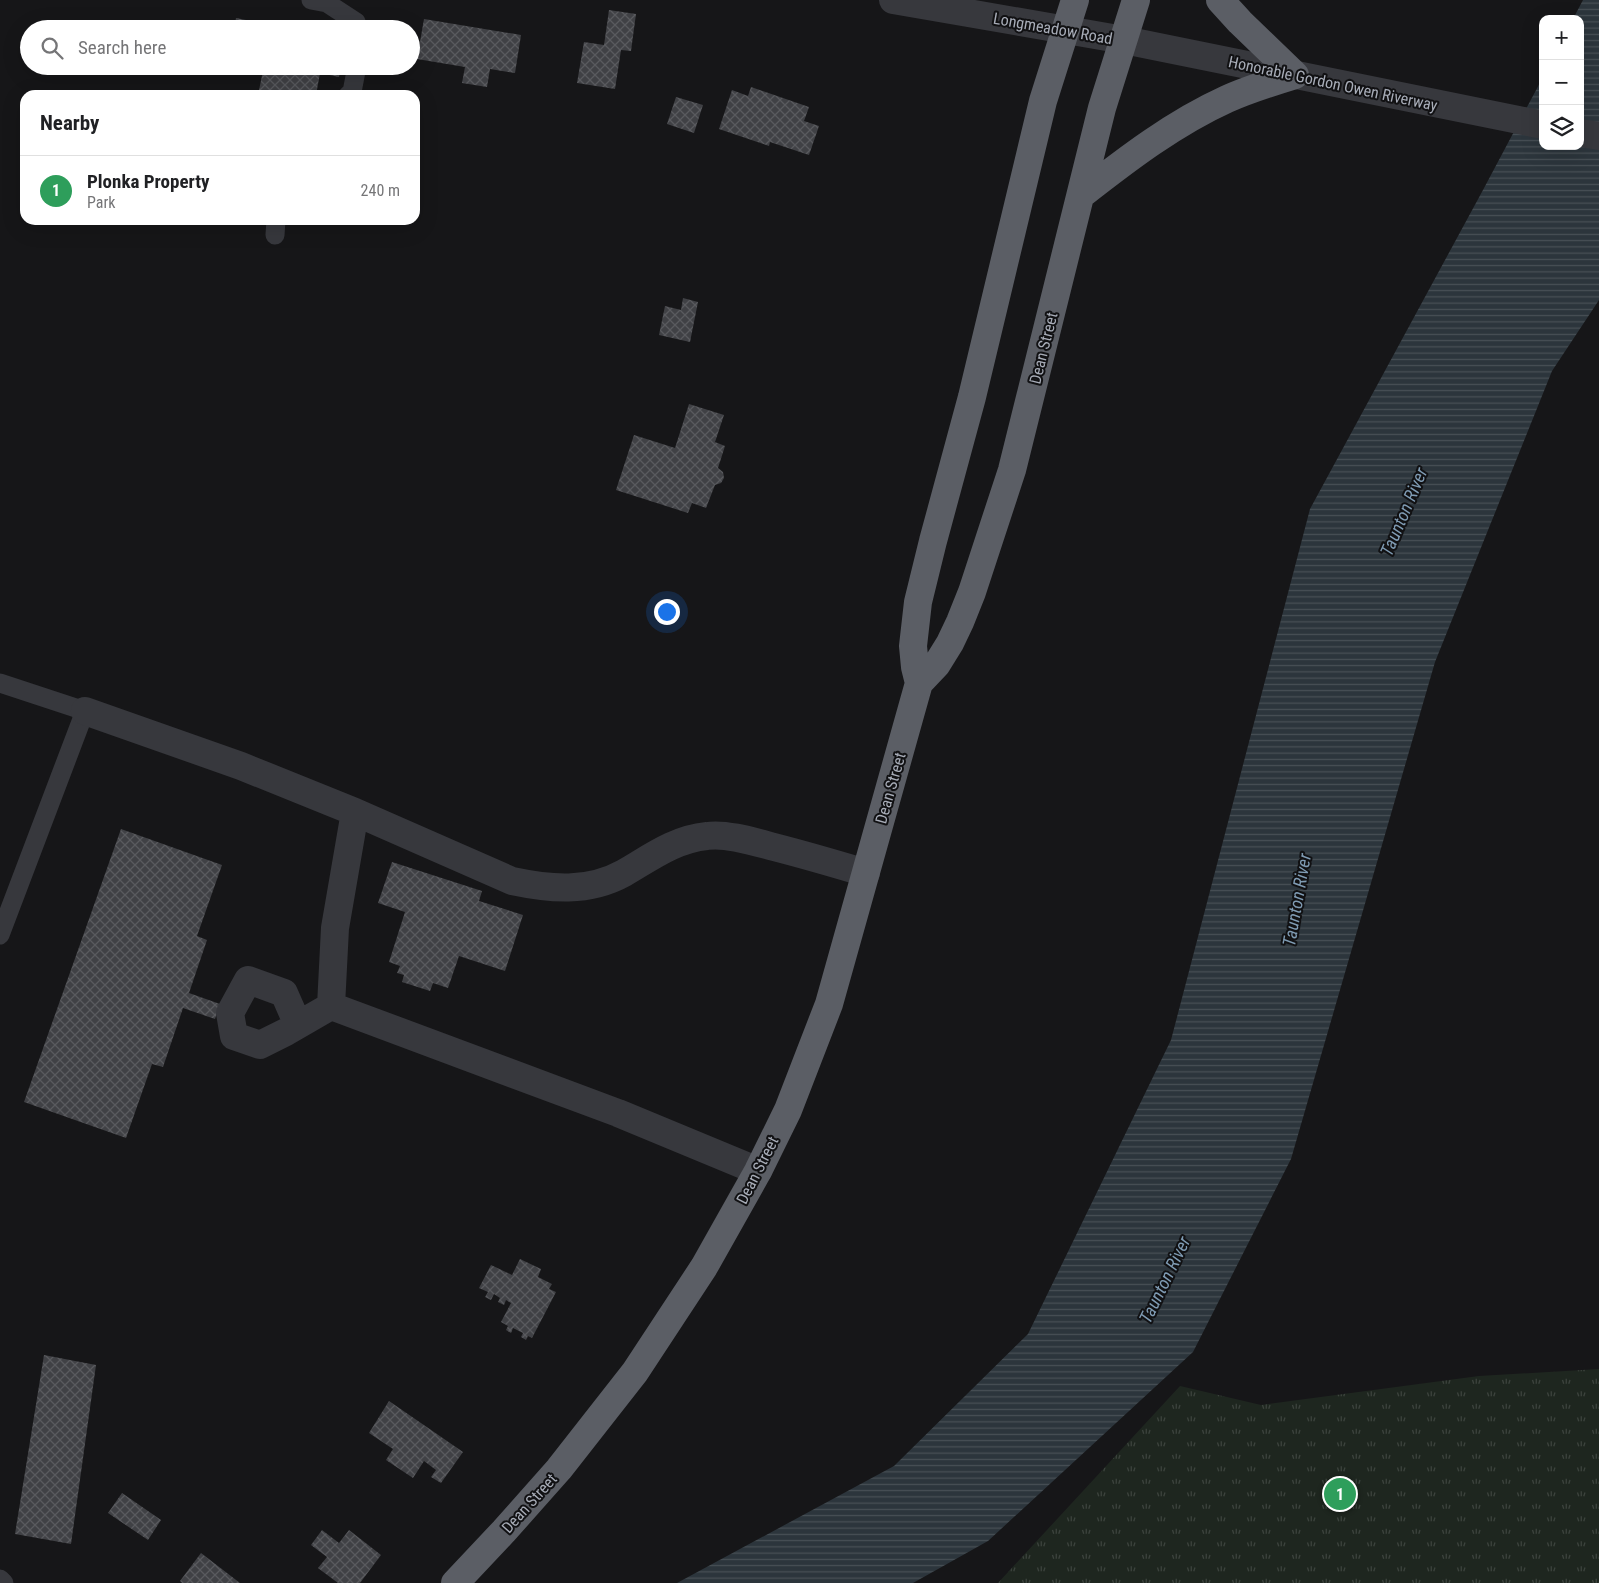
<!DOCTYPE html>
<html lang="en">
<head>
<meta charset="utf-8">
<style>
	:root { --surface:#fff; --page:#f6f6f6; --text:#202124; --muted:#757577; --line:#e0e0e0; --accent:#0b8043 }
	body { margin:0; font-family:"Roboto Condensed",sans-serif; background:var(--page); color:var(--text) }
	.controls { position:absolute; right:15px; top:15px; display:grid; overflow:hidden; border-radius:10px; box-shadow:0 5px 20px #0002 }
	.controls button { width:45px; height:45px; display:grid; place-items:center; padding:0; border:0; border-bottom:1px solid var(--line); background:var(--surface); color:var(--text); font:25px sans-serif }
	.you { position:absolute; left:666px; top:611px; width:18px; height:18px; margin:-12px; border:4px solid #fff; border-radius:50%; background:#1a73e8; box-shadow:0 0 0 8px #1a73e833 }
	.badge { display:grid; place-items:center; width:32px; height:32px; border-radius:50%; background:var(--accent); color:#fff; font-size:16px; font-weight:700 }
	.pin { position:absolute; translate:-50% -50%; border:2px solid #fff; box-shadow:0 1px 5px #0006 }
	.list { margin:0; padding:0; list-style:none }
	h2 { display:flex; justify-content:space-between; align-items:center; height:65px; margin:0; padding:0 20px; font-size:21px }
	h2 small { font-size:16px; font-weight:400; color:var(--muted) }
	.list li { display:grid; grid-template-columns:32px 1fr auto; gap:15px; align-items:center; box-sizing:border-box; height:70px; padding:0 20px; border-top:1px solid var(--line) }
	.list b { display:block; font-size:19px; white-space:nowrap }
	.list p { margin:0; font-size:16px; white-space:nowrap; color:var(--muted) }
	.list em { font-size:16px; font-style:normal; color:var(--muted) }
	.icon { flex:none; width:28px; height:28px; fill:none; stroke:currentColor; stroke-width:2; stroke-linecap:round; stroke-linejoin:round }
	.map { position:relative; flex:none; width:1599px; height:1583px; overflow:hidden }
	.search { position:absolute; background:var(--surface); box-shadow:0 5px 20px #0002; left:20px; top:20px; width:400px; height:55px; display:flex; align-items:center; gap:12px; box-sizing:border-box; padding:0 18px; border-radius:28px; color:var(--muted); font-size:19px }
	.panel { position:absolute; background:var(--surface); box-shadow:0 5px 20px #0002; left:20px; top:90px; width:400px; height:135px; border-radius:15px }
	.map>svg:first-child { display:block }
	.grass { fill:url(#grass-tufts) }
	.water { fill:url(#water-rules) }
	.building { fill:url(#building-cross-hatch) }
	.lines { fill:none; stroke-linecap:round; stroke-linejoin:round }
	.service { stroke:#37383d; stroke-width:19 }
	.minor { stroke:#37383d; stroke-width:28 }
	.tertiary { stroke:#37383d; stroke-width:28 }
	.trunk { stroke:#5b5e65; stroke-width:28 }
	.labels { text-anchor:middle; stroke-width:4; stroke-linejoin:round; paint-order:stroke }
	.street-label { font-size:16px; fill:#a8adb8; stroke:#111113 }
	.water-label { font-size:18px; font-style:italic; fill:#7f9bb3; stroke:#111113 }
</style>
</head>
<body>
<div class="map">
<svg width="1599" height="1583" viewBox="0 0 1599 1583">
	<defs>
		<pattern id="grass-tufts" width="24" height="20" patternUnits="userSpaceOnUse" patternTransform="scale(1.25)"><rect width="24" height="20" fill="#1e261f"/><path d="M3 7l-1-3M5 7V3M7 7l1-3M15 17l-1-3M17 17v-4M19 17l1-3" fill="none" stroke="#3c433d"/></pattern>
		<pattern id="water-rules" width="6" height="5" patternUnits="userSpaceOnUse" patternTransform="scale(1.25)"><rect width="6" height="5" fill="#2c353c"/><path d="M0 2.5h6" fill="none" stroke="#485056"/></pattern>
		<pattern id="building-cross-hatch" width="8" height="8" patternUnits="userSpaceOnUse" patternTransform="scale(1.25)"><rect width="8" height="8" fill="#404145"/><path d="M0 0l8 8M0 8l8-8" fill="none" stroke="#595a5e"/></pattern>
	</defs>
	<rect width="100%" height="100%" fill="#161618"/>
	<path class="grass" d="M1599,1369v214h-601l182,-197 81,19 218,-29z"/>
	<path class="water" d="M1583,0h16v300l-47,71 -117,291 -144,497 -98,193 -205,189 -75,42h-236l217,-117 134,-132 143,-294 139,-531 173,-319 60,-113v69h37v-127h-7z"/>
	<path class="building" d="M609,10l27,4 -5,37 -10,-1 -6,39 -38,-6 7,-41 20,3z
		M236,18l50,10v1h-52z
		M424,19l97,16 -6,38 -25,-4 -3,18 -25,-4 3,-16 -48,-8z
		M264,66h77l-2,11 -19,-4 -4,22h-58z
		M751,87l58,20 -5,14 15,5 -10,29 -39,-13 -1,4 -50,-17 13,-39 16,6z
		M676,97l27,8 -9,28 -27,-9z
		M683,298l15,4 -8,40 -31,-7 6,-29 16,4z
		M689,404l35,11 -9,27 10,4 -7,22 5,4 1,6 -3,5 -6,2 -9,23 -14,-5 -4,10 -72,-23 18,-55 41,13z
		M121,829l101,36 -25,71 10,4 -18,53 31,11 -5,15 -32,-11 -20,59 -11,-3 -26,74 -102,-36z
		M392,862l90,29 -3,10 44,14 -18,56 -46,-15 -11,32 -15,-5 -3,8 -28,-9 2,-7 -7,-2 3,-7 -11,-4 16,-50 -27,-9z
		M520,1259l21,10 -3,8 14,7 -3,5 7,3 -24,46 -4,-2 -2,4 -5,-3 2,-4 -10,-5 -2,5 -5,-3 2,-4 -7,-4 10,-19 -5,-3 -2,5 -6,-3 2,-4 -6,-4 -3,6 -6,-3 3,-5 -9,-4 12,-23 21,10z
		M44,1355l52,10 -25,179 -56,-10z
		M389,1401l74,51 -22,31 -10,-6 5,-7 -12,-9 -11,17 -27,-18 7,-11 -24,-16z
		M122,1493l39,27 -13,20 -40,-27z
		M322,1530l17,13 10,-13 32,25 -21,28h-22l-20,-15 9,-11 -16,-12z
		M201,1553l39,30h-58l-2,-2z"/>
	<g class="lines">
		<path class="service" d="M311,0l16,3 29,19v7
			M348,95l4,-3 5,-26
			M275,235l1,-15
			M0,683l85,28 -85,224
			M0,1579l4,4"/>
		<path class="minor" d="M85,711l156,55 114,46 157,69c38,8 76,12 112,-8 26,-15 51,-34 83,-37 19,-3 48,6 67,11 31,8 62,17 92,26
			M331,1006l287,107 140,58
			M331,1006l4,-78 20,-116
			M298,1025l-14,-32 -36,-13 -18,33 4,23 26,9 26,-13 45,-26"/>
		<path class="tertiary" d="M893,0l231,40 419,85
			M1580,133l19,3"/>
		<path class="trunk" d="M1081,195c46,-36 93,-72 146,-96 22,-10 45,-17 68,-24l-55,-53 -20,-22
			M919,683l-4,-16 -2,-21 5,-44 15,-61 39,-144 71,-296 32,-101
			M455,1583l49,-52 55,-62 76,-97 69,-105 54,-96 30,-61 41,-106 90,-321 18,-19 13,-21 10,-21 12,-30 40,-122 90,-362 34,-108"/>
	</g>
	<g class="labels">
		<g class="street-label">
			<text transform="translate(1053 28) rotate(10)" y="6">Longmeadow Road</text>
			<text transform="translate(1333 83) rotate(12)" y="6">Honorable Gordon Owen Riverway</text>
			<text transform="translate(1043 348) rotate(-76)" y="6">Dean Street</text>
			<text transform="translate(890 788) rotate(-74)" y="6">Dean Street</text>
			<text transform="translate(757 1170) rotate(-63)" y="6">Dean Street</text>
			<text transform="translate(529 1503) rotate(-48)" y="6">Dean Street</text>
		</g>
		<g class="water-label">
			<text transform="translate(1404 512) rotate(-67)" y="6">Taunton River</text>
			<text transform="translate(1297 900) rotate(-80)" y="6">Taunton River</text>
			<text transform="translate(1165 1280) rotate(-64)" y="6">Taunton River</text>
		</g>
	</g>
</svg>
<div class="controls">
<button>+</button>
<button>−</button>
<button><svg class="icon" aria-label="layers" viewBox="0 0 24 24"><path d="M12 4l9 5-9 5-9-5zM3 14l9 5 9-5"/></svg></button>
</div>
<div class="you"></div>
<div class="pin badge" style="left:1340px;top:1494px;background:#2e9e5b">1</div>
<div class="search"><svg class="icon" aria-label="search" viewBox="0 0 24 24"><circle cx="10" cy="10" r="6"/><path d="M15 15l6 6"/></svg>Search here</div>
<section class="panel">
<h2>Nearby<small></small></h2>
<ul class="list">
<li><span class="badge" style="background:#2e9e5b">1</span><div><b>Plonka Property</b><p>Park</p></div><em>240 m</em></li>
</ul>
</section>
</div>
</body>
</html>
